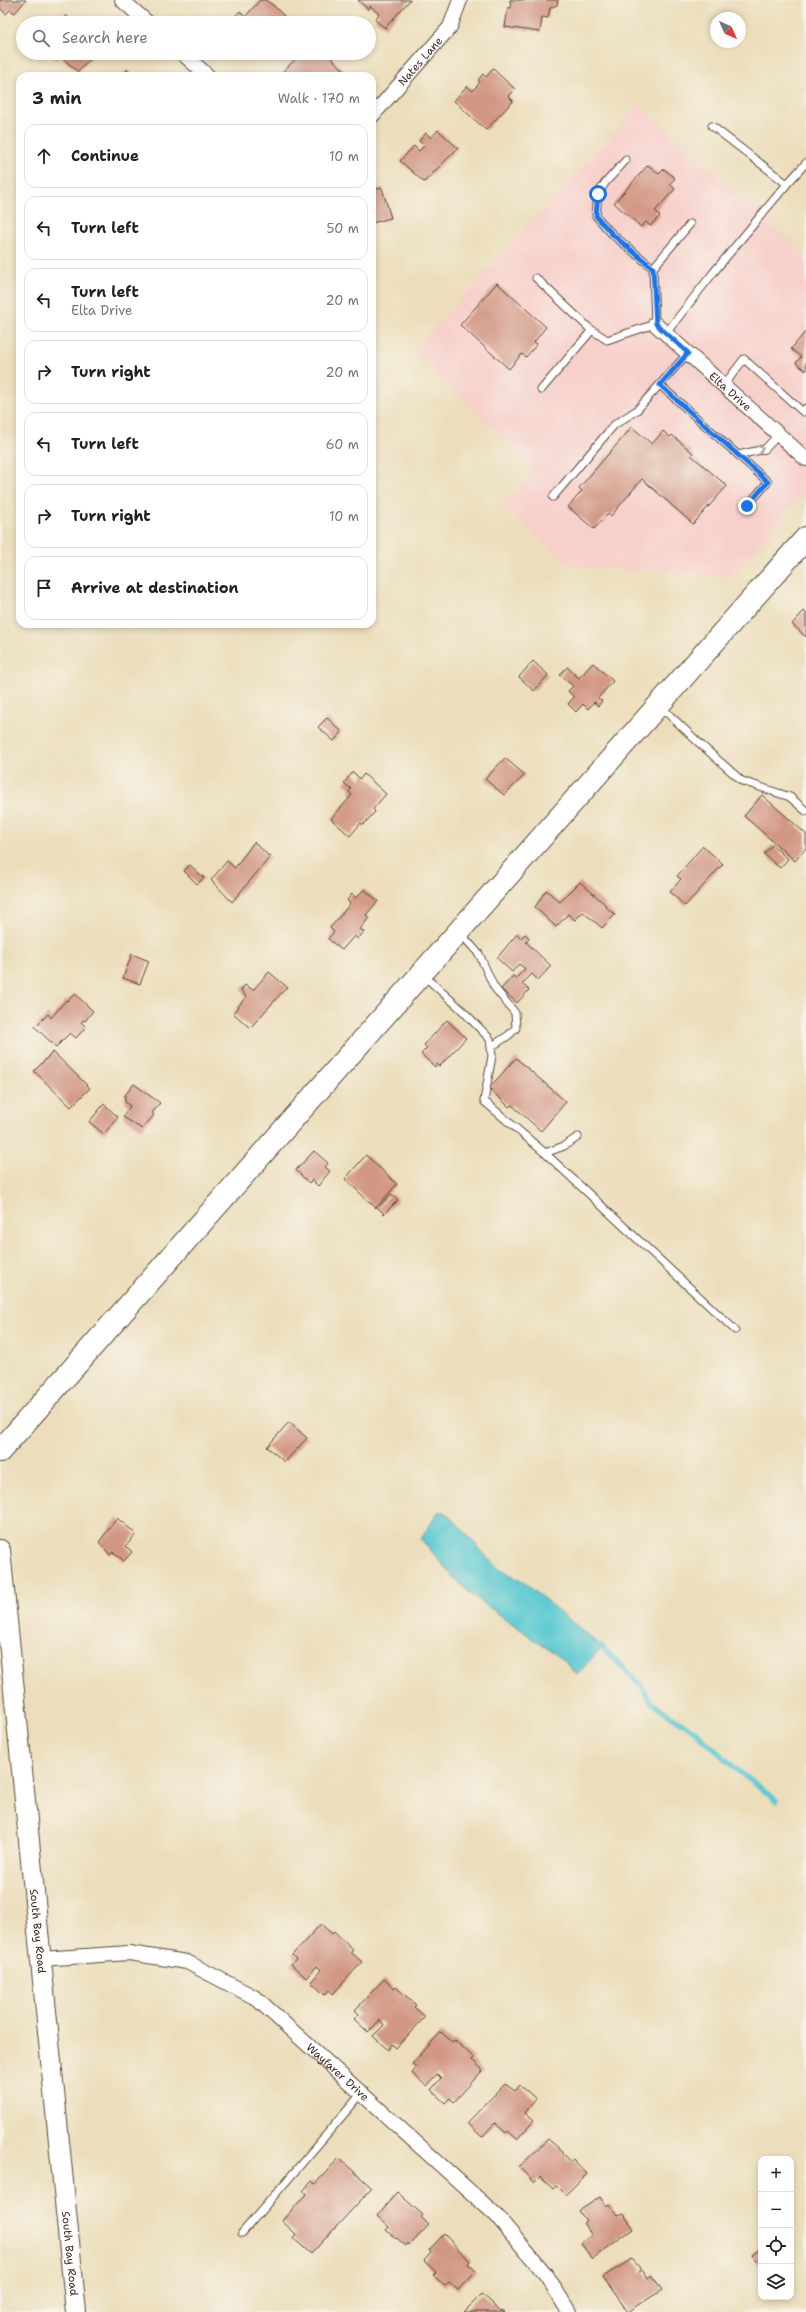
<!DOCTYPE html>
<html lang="en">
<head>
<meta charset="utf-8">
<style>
	:root { --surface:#fff; --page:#f6f6f6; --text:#202124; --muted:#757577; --line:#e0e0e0 }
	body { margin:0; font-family:"Shantell Sans",sans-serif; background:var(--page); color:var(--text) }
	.controls { position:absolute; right:12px; bottom:12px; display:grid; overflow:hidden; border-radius:8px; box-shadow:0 2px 6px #0003 }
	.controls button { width:36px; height:36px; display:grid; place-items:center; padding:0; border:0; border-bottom:1px solid var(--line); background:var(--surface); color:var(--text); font:20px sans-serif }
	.compass { position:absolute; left:710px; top:12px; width:36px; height:36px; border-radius:50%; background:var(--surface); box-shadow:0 2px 6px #0003; rotate:135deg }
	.stop { position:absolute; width:12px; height:12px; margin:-9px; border:3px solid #1a73e8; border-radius:50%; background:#fff }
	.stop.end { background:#1a73e8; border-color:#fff; box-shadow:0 1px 4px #0008 }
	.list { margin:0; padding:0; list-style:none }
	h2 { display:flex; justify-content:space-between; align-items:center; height:52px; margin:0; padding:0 16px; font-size:17px }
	h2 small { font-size:13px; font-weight:400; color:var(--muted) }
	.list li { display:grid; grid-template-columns:26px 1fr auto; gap:12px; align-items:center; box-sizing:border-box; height:64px; margin:0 8px 8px; padding:0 8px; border:1px solid var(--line); border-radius:12px }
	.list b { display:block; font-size:15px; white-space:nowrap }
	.list p { margin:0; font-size:13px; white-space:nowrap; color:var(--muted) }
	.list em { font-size:13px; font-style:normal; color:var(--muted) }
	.icon { flex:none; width:22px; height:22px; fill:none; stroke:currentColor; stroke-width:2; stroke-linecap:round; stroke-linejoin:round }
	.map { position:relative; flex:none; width:806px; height:2312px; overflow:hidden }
	.search { position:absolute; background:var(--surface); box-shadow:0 2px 6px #0003; left:16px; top:16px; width:360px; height:44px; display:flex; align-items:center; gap:10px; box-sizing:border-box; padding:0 14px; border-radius:22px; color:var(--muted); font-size:15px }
	.panel { position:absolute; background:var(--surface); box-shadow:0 2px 6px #0003; left:16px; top:72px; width:360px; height:556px; border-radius:12px }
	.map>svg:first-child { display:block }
	.built { fill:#f7d0ca }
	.water { fill:#5dcad1; stroke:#4c7a78 }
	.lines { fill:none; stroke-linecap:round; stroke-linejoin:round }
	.stream { stroke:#5dcad1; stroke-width:5.5 }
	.building { fill:#d29785 }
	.lane-casing { stroke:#564536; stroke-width:9 }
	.street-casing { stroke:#564536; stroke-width:16 }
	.secondary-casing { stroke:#564536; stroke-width:22 }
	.primary-casing { stroke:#564536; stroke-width:24 }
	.lane { stroke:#fff; stroke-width:7 }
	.street { stroke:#fff; stroke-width:14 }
	.secondary { stroke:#fff; stroke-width:20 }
	.primary { stroke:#fff; stroke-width:22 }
	.oneway { stroke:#a79f9a }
	.route { stroke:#1a73e8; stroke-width:5 }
	.labels { text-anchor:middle; stroke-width:4; stroke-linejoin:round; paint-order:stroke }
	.street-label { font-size:11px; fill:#3b2a1e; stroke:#f7f3e8 }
</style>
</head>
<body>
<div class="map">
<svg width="806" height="2312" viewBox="0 0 806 2312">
	<rect width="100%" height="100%" fill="#f7f3e8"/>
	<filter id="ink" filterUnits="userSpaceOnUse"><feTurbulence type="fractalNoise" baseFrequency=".025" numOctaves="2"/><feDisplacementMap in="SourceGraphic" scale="8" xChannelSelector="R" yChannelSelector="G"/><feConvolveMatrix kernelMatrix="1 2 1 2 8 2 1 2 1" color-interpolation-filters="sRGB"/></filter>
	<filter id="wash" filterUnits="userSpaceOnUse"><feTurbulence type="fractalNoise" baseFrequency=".012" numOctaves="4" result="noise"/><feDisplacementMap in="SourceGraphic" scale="16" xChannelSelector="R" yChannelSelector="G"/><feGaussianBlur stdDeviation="0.9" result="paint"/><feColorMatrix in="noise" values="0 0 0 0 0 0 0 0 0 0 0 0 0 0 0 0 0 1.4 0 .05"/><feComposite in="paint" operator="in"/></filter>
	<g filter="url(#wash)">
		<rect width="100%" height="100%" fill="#ecdebb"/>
		<path class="built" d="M640,104l166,152v235l-75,86 -162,-11 -66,-60 30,-39 -120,-116z"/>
		<path class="water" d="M438,1512h6l7,5 45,50 30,17 76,63 -25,28 -12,-14 -93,-66 -16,-15 -35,-41z"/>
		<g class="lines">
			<path class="stream" d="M602,1647l38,37 12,19 44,29 40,37 41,32"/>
		</g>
		<g id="blocks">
			<path class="building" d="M0,0h26l-11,13 -5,-3 -4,4 -6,-6z
				M260,0h5l8,5 18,18h-62l11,-12 5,6z
				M358,0h52l-25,28 -10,-8 4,-6 -9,-8 -2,3z
				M510,0h48l-1,5 -7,3 -2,10 -6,-1 -2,15 -35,-5 3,-19h3z
				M66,15l8,8h-15z
				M49,53h46l-17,19 -18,-16 -4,4z
				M301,53h29l-1,3 16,15 -4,5h-58l-2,-2z
				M493,69l22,20 -7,7 5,5 -27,29 -32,-29 13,-15 6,5 7,-9 -2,-2 5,-6 3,3z
				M127,70l7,6h-12z
				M438,130l20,18 -34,34 -24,-21 14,-15 5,5 5,-5 -5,-5 7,-8 5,5z
				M648,165l11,9 5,-5 11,9 -5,6 5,5 -20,22 5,5 -10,10 -4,-4 -5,5 -27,-24z
				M382,188l9,30 -19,5v-33z
				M497,283l49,44 -12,15 3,2 -11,13 -4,-3 -13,15 -49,-44z
				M806,331v40l-10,-8 5,-6 -10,-8z
				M632,427l20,17 11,-13 7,6 2,-2 21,18 -2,2 36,31 -34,38 -51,-45 -31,37 -3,-2 -14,15 -26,-22 14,-16 -3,-3z
				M804,611l2,2v24l-14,-13z
				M533,661l15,14 -14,16 -15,-14z
				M593,663l20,18 -15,17 4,3 -4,5 -4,-4 -6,7 -5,-5 -7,8 -8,-8 6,-7 -6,-6 5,-5 -13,-11 7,-8 12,11z
				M327,718l15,14 -8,9 -16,-14z
				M505,758l20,17 -21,20 -19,-16z
				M353,772l7,7 4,-5 22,20 -13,15 2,3 -12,13 -2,-2 -11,13 -19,-17 21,-24 -3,-3 2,-3 -7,-6z
				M762,795l44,39v14l-11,13 -51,-45z
				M254,842l16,15 -38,45 -21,-22 16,-19 8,7z
				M772,845l16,14 -8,9 -16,-14z
				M703,846l20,18 -38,42 -15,-14 11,-13 -4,-3z
				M190,865l14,13 -7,6 -13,-13z
				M580,882l26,23 -1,1 10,9 -13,13 -19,-16 -8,8 -7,-6 -12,13 -21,-20 11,-17 14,12z
				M364,889l14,12 -12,14 3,3 -9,11 4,3 -6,7 -4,-3 -12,14 -14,-11 6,-7 -4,-4 20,-24 -3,-4 5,-6 4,4z
				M517,934l4,4 4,-4 4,4 -3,4 25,24 -13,14 -6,-6 -10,10 7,6 -12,13 -16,-14 12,-13 3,2 9,-9 -6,-5 -7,8 -15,-14z
				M132,954l17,7 -9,23 -17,-6z
				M269,972l18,15 -37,41 -17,-15 13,-16 -5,-7 4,-5 8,5z
				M75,994l18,17 -8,10 -2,-1 -2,2 5,5 -10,11 -6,-5 -14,14 -21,-20 13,-13 3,4 15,-18 1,1z
				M447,1020l19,18 -27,29 -2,-3 -2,3 -14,-13 6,-6 -3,-3z
				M53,1052l37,36 -19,19 -37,-36z
				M516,1058l50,44 -25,29 -29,-26 -3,2 -20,-19z
				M134,1084l26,19 -8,10 2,2 -12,14 -19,-12 7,-11 -5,-4v-7z
				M104,1104l14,13 -14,17 -15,-12z
				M314,1151l14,12 -3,4 5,4 -12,15 -6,-6 -3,3 -13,-13z
				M366,1155l31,29 -21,24 -31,-29z
				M391,1194l7,6 -14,14 -6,-6z
				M289,1422l18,16 -22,24 -18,-15z
				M117,1518l19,16 -10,12 6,6 -8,9 -11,-9 -3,3 -11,-13z
				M321,1924l11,10 2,-2 19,18 -2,2 11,10 -29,32 -4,-4 -4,5 -14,-13 10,-12 -4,-4 -11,12 -15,-14 5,-5 -4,-4z
				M384,1979l10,10 2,-2 20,18 -2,2 11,10 -29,31 -4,-4 -4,6 -15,-14 11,-11 -4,-5 -12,12 -14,-13 5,-5 -4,-4z
				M441,2032l11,10 3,-2 19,18 -2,2 11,10 -29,32 -4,-4 -5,5 -14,-13 10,-12 -4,-4 -11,12 -14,-13 5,-6 -5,-3z
				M505,2084l10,7 5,-6 16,14 -11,14 9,8 -17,18 -9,-8 -2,2 -11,-10 -13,14 -15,-14z
				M548,2139l14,12v2l8,9 3,-3 14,15 -22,21 -9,-9 -3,3 -13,-12 -6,6 -15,-16z
				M339,2158l33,30 -61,66 -18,-16 3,-4 -14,-13 24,-27 -3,-3 9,-10 3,3z
				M397,2192l26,23 -2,2 8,8 -19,20 -2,-2 -2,3 -9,-8 -1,1 -10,-9 3,-3 -12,-11z
				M600,2197l6,9 3,-2 9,12 6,-2 9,15 -41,30 -11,-16 11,-8 -9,-12 3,-2 -7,-10z
				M444,2234l26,27 -2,3 8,7 -18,19 -9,-8 -4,4 -12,-11 3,-3 -12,-11 7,-8 -2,-3z
				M758,2249l3,4v8l-3,2 -7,-9z
				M632,2259l8,9 -1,4 4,-2 5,8 4,-3 10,15 -34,22 -25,-35z
				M482,2294l19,17 1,-1 3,2h-41z"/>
		</g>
	</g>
	<g filter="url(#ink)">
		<use href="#blocks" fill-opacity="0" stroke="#564536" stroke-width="1"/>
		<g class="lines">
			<defs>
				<path id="lane" d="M626,160l-21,23 -7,11 -2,22 17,19 40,33
					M787,184l19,-21
					M536,278l53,50 18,12 48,-16 -2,-56 37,-44
					M666,333l47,-60 74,-89 -75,-58
					M660,385l108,97 -21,24
					M724,385l20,-26 59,53 3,-4
					M541,390l51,-60
					M738,455l27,-6 14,-15
					M553,497l61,-72 23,-15 51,-57
					M660,706l39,37 43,38 48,16 16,14
					M460,933l19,21 15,33 21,26 1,15 -7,7 -18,12
					M423,975l39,35 28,29 2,17 -8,45 61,52 19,-7 14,-9
					M545,1153l190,177
					M242,2233l120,-140"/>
				<g id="street">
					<path d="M122,0l26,23"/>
					<path d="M182,53l26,23"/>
					<path id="s1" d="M372,116l78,-89 10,-27"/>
					<path id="s2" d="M655,324l151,135"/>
					<path id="s3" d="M41,1959l88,-6 58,9 69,36 240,217 51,61 22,36"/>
				</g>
				<g id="secondary">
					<path id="s4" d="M0,1550l76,762"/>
				</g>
				<path id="primary" d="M0,1451l806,-913"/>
			</defs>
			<use href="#lane" class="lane-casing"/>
			<use href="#street" class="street-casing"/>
			<use href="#secondary" class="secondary-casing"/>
			<use href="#primary" class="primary-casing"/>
			<use href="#lane" class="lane"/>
			<use href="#street" class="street"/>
			<use href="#secondary" class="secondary"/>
			<use href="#primary" class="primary"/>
		</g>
		<defs><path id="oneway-chevron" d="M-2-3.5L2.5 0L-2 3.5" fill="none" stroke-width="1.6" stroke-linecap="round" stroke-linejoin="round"/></defs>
		<use class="oneway" href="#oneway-chevron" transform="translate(761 449) rotate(-19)"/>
	</g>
	<g class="lines" filter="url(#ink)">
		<path class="route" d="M598,194l-2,22 17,19 40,33 3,56 32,29 -28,32 108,97 -21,24"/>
	</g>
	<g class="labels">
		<g class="street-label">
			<text dy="4" stroke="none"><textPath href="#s1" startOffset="73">Nates Lane</textPath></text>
			<text dy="4" stroke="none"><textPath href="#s2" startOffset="101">Elta Drive</textPath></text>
			<text dy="4" stroke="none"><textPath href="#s4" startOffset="383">South Bay Road</textPath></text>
			<text dy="4" stroke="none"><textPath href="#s3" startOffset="335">Wayfarer Drive</textPath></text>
			<text dy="4" stroke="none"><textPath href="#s4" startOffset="707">South Bay Road</textPath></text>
		</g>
	</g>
</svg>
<div class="controls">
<button>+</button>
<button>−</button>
<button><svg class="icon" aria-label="locate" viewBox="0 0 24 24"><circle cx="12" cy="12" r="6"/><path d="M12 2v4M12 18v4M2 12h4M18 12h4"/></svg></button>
<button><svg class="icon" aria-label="layers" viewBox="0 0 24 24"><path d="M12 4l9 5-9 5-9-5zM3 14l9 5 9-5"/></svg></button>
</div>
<svg class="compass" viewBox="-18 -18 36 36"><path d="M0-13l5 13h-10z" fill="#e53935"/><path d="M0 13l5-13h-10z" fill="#757577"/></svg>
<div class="stop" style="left:598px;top:194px"></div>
<div class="stop end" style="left:747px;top:506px"></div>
<div class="search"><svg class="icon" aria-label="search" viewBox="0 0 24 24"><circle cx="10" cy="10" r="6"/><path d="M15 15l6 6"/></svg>Search here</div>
<section class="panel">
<h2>3 min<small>Walk · 170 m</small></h2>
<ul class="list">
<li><svg class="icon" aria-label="ahead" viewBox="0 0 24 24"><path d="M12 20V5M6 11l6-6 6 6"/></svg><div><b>Continue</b></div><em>10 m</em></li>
<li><svg class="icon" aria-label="left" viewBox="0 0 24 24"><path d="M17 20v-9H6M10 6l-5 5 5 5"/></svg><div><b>Turn left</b></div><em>50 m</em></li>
<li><svg class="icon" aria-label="left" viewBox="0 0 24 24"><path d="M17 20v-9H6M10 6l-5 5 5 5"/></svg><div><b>Turn left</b><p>Elta Drive</p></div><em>20 m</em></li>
<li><svg class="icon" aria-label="right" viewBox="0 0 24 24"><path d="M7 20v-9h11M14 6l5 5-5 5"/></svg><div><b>Turn right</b></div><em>20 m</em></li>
<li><svg class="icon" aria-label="left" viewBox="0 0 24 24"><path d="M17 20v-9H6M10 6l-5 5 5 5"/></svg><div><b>Turn left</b></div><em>60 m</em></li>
<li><svg class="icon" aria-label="right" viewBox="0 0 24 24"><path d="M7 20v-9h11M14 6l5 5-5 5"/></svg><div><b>Turn right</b></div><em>10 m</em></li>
<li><svg class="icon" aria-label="arrive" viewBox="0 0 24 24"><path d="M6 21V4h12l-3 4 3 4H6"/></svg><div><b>Arrive at destination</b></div></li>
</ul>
</section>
</div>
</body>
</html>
